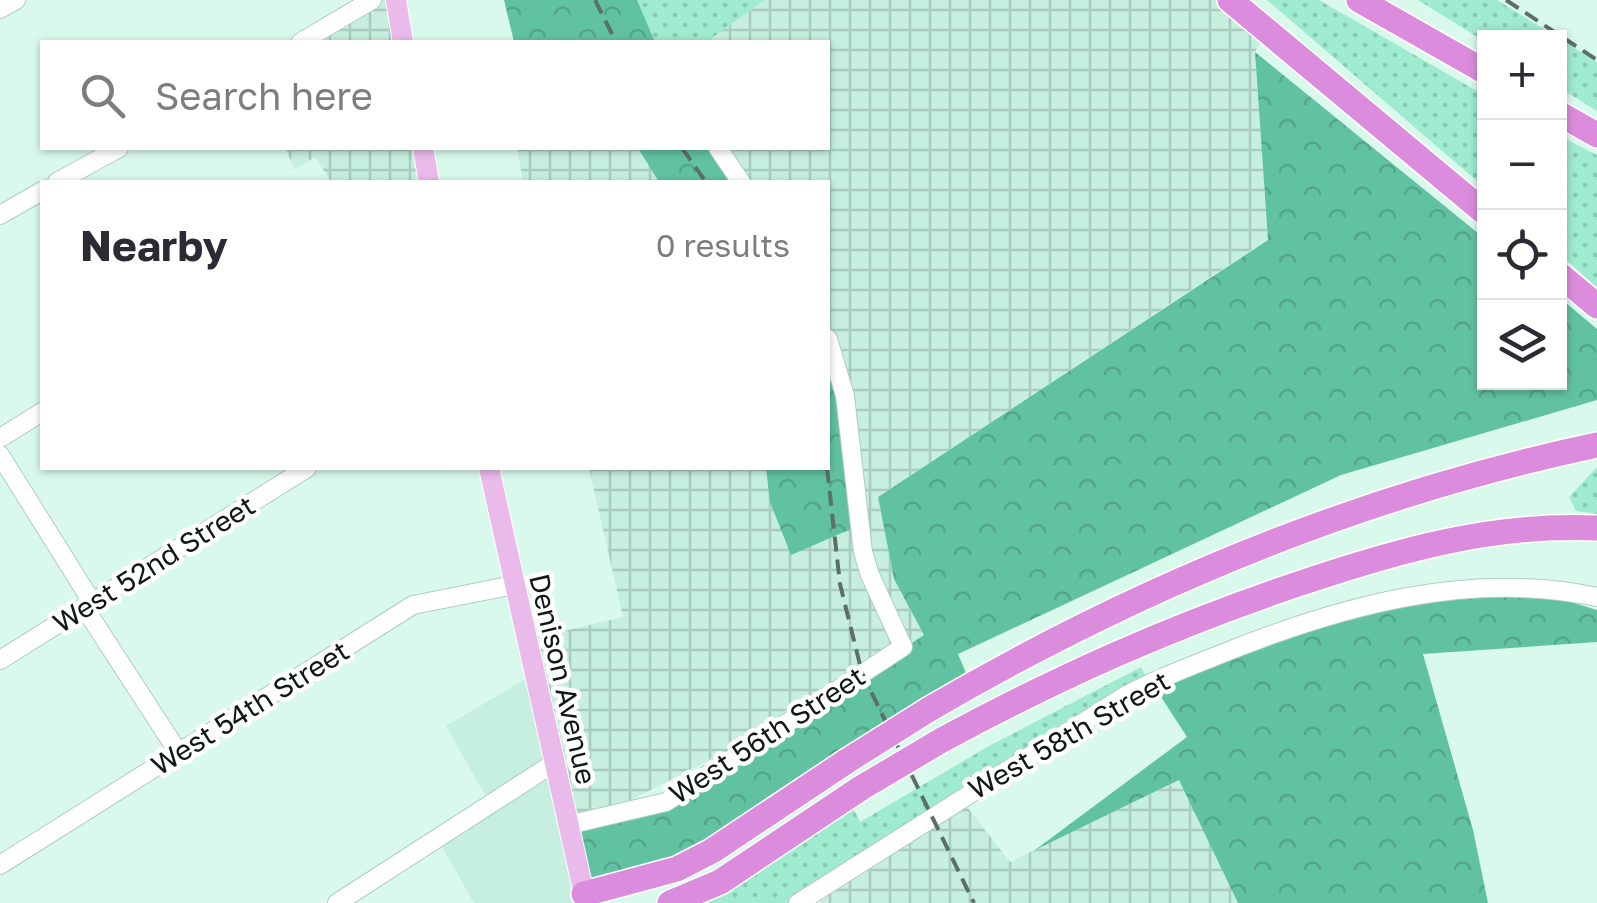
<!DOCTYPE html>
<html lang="en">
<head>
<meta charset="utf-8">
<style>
	:root { --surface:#fff; --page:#f7f7f7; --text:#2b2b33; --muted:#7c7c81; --line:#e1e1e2 }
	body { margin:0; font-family:"Golos Text",sans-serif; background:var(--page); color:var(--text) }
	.controls { position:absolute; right:30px; top:30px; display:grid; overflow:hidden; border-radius:0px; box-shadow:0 2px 8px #0004 }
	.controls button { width:90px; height:90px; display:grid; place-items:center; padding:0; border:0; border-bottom:2px solid var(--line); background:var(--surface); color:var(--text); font:50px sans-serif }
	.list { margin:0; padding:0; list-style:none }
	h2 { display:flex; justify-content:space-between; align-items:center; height:130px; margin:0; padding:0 40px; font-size:42px }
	h2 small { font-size:32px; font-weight:400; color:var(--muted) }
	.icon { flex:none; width:55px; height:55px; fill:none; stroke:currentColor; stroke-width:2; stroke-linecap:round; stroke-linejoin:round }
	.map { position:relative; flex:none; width:1597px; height:903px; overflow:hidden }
	.search { position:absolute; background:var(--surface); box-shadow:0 2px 8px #0004; left:40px; top:40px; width:790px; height:110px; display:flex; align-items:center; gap:25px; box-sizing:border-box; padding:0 35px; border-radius:0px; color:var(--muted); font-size:38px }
	.panel { position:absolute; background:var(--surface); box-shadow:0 2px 8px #0004; left:40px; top:180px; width:790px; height:290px; border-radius:0px }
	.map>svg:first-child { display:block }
	.built { fill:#c6efdf }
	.industrial { fill:url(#industrial-grid) }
	.grass { fill:url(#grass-dots) }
	.forest { fill:url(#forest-crowns) }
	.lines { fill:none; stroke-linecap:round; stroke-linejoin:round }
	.minor-casing { stroke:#afcdc1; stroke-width:20 }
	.major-casing { stroke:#fff; stroke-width:22 }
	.highway-casing { stroke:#fff; stroke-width:28 }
	.minor { stroke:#fff; stroke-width:18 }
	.major { stroke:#e9baea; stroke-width:20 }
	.highway { stroke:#db8cdc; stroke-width:25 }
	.rail { stroke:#5c7068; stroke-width:4; stroke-dasharray:15 8; stroke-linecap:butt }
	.highway-bridge-casing { stroke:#fff; stroke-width:28; stroke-linecap:butt }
	.highway-bridge { stroke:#db8cdc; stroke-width:25 }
	.labels { text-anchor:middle; stroke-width:9; stroke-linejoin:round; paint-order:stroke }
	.street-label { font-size:28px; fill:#0e1915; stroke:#fefefe }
</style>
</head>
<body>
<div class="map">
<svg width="1597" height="903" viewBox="0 0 1597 903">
	<defs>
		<pattern id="industrial-grid" width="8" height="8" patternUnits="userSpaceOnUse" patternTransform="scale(2.5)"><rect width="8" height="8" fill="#c6efdf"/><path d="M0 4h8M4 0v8" fill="none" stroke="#a9ccbe"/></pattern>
		<pattern id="grass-dots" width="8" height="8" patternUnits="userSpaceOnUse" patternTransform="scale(2.5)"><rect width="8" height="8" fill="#9eebcf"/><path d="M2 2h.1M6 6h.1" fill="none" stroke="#87c9b1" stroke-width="1.8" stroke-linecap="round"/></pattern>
		<pattern id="forest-crowns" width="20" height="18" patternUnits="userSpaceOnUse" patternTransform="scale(2.5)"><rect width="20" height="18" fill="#61c2a2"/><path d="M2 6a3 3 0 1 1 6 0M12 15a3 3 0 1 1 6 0" fill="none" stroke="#53a68b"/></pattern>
	</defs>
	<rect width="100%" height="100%" fill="#d9f9ec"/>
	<path class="built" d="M534,674l52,229h-112l-37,-65 53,-34 -44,-78z"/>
	<path class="industrial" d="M372,0h24l7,42h-102z
		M765,0h465l38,30 -13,22 13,187 -390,258 16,82 30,56 -132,83 -161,82 -63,25 -42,-185 97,-23 -34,-149h239v-286h-305l-6,-34h311v-106h-122z
		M285,148h138l4,25 -16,9h-80l-16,-25 -20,12z
		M1180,780l58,123h-417l-5,-11 145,-93 49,63z"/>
	<path class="grass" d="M637,0h128l-59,42h-51z
		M1267,0h52l165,95v92z
		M1418,0h79l60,37 -73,1v3z
		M1560,39l37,23v49l-37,-23z
		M1560,136l37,19v133l-37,-34z
		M1597,467v47l-21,-3 -7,-14z
		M1141,667l5,10 -355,226h-91l152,-97 8,16 129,-76z"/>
	<path class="forest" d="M504,0h133l18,42h-141z
		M1255,52l229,186v144h76v-84l37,31v71l-256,75 -383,179 13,31 -236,151 -151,58 -16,-69 98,-23 258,-167 -30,-56 -16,-82 390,-257z
		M638,148h80l23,34h-82z
		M828,339l30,187 -67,29 -21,-53 -4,-34h62z
		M1495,594l66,5 36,11v32l-174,12 50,176 15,73h-250l-59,-123 -144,70 152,-113 -31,-48 103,-41 124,-40z"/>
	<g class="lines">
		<defs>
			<path id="minor" d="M0,9l16,-9
				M301,42l71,-42
				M718,148l23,34
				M57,182l62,-34
				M0,215l42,-24
				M0,438l42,-26
				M0,455l92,147
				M84,607l94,145
				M0,660l307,-192
				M568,825l98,-23 237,-155 -33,-72 -7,-23 -18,-156 -17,-57
				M0,865l413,-260 101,-20
				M337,903l217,-140
				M798,903l325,-206c31,-17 65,-30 98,-43 119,-48 248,-84 376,-57"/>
			<path id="major" d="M396,0l7,42
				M423,148l6,34
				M489,468l97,435"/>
			<path id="highway" d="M1230,0l254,212
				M1359,0l125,71
				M1560,114l37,21
				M1560,275l37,31
				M928,710c208,-122 433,-215 669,-265
				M942,740c119,-64 228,-113 356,-156 98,-33 195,-61 299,-56
				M584,894l93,-25 35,-18 135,-90
				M670,903l50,-21 141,-94"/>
		</defs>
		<use href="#minor" class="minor-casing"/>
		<use href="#major" class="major-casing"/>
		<use href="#highway" class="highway-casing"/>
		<use href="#minor" class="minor"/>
		<use href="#major" class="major"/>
		<use href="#highway" class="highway"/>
		<path class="rail" d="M595,0l21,42
			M1506,0l91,60
			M682,148l24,34
			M827,468l13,116 22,89 112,230"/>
		<defs>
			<path id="highway-bridge" d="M847,761l81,-51
				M861,788l81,-48"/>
		</defs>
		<use href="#highway-bridge" class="highway-bridge-casing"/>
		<use href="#highway-bridge" class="highway-bridge"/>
	</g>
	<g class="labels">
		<g class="street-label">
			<text transform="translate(154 564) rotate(-32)" y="10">West 52nd Street</text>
			<text transform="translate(563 679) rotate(77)" y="10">Denison Avenue</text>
			<text transform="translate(250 708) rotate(-32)" y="10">West 54th Street</text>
			<text transform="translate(767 735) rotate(-33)" y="10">West 56th Street</text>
			<text transform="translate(1069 735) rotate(-30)" y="10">West 58th Street</text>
		</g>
	</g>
</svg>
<div class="controls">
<button>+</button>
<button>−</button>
<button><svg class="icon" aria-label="locate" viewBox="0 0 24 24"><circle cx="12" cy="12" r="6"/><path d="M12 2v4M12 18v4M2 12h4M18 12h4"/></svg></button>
<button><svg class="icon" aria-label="layers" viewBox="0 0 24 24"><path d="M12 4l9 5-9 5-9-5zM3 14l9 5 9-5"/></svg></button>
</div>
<div class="search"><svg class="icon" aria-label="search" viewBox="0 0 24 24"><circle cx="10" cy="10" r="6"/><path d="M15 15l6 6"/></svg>Search here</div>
<section class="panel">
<h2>Nearby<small>0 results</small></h2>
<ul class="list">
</ul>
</section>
</div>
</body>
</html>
